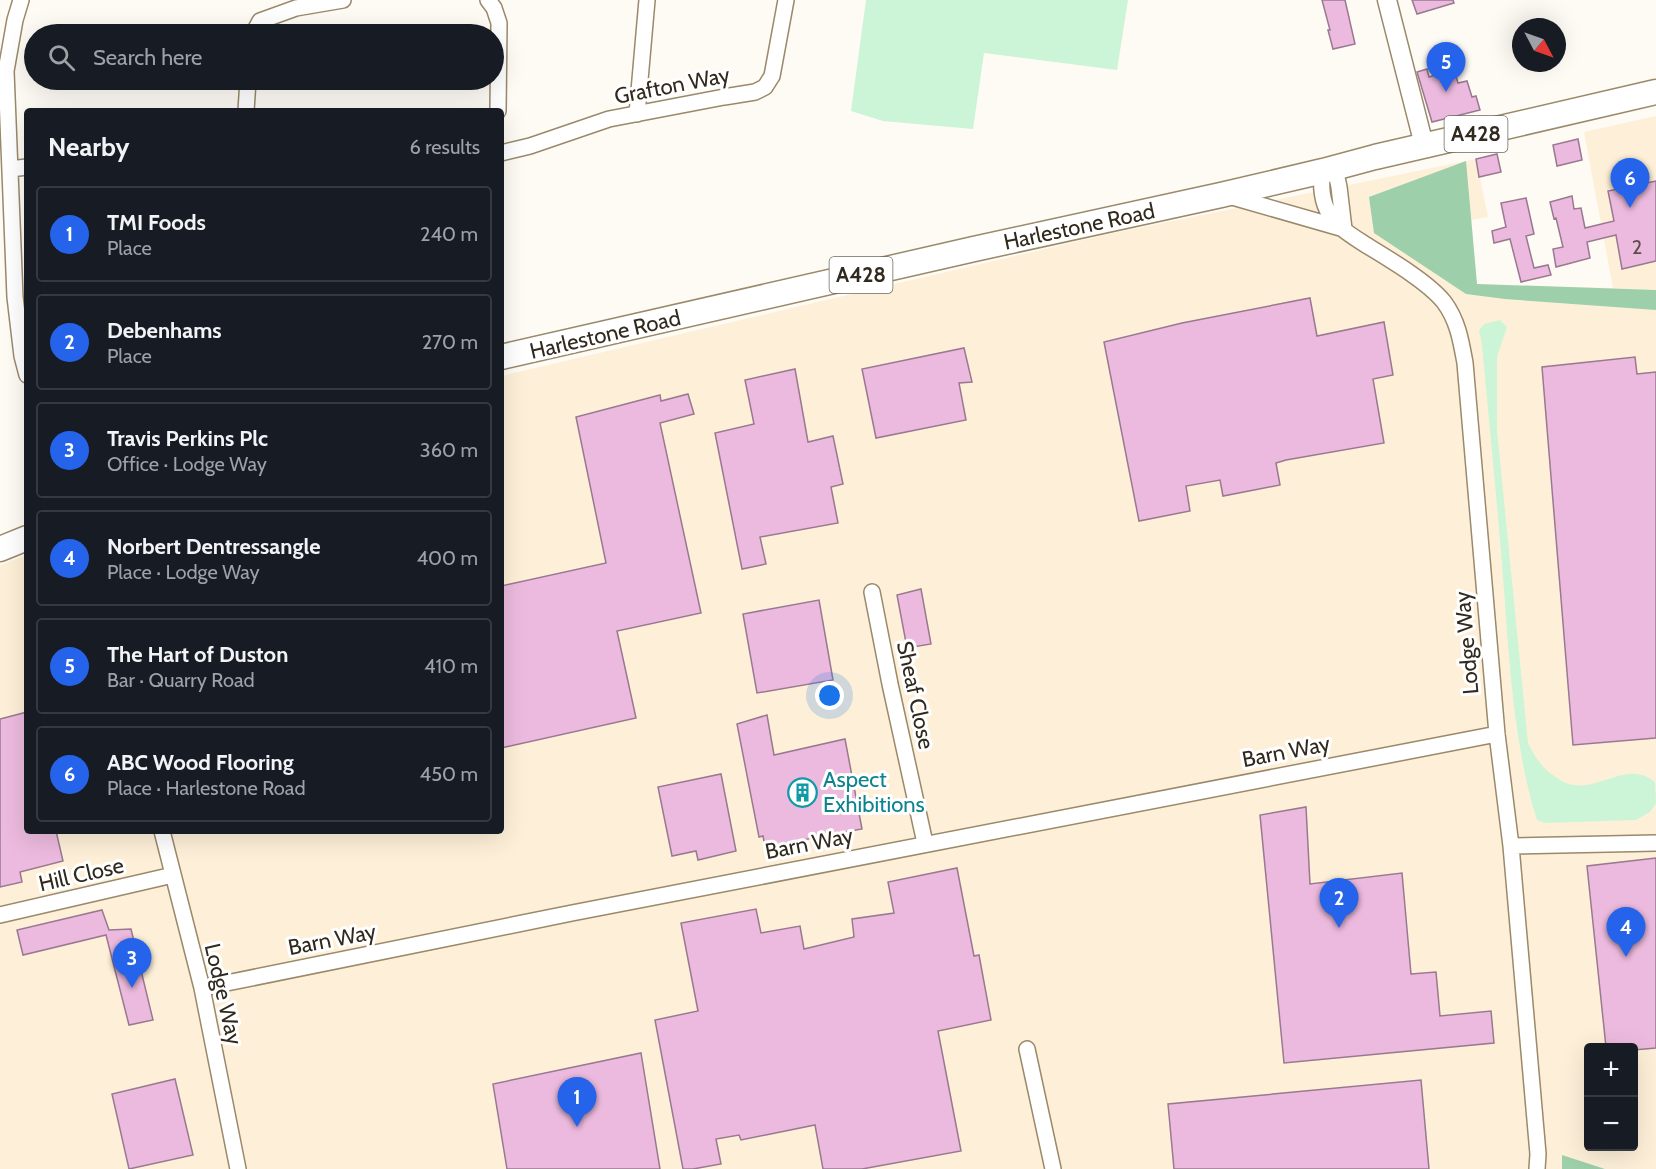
<!DOCTYPE html>
<html lang="en">
<head>
<meta charset="utf-8">
<style>
	:root { --surface:#171b24; --page:#20242c; --text:#f1f3f6; --muted:#9ea1a6; --line:#363941; --accent:#2563eb }
	body { margin:0; font-family:Cabin,sans-serif; background:var(--page); color:var(--text) }
	.controls { position:absolute; right:18px; bottom:18px; display:grid; overflow:hidden; border-radius:6px; box-shadow:0 6px 24px #0002 }
	.controls button { width:54px; height:54px; display:grid; place-items:center; padding:0; border:0; border-bottom:2px solid var(--line); background:var(--surface); color:var(--text); font:30px sans-serif }
	.compass { position:absolute; left:1512px; top:18px; width:54px; height:54px; border-radius:50%; background:var(--surface); box-shadow:0 6px 24px #0002; rotate:131deg }
	.you { position:absolute; left:830px; top:696px; width:21px; height:21px; margin:-15px; border:4px solid #fff; border-radius:50%; background:#1a73e8; box-shadow:0 0 0 9px #1a73e833 }
	.badge { display:grid; place-items:center; width:39px; height:39px; border-radius:50%; background:var(--accent); color:#fff; font-size:20px; font-weight:700 }
	.pin { position:absolute; translate:-50% -50px; filter:drop-shadow(0 2px 3px #0008) }
	.pin::after { content:''; position:absolute; top:32px; width:21px; height:18px; background:inherit; clip-path:polygon(0 0,100% 0,50% 100%) }
	.list { margin:0; padding:0; list-style:none }
	h2 { display:flex; justify-content:space-between; align-items:center; height:78px; margin:0; padding:0 24px; font-size:26px }
	h2 small { font-size:20px; font-weight:400; color:var(--muted) }
	.list li { display:grid; grid-template-columns:39px 1fr auto; gap:18px; align-items:center; box-sizing:border-box; height:96px; margin:0 12px 12px; padding:0 12px; border:2px solid var(--line); border-radius:6px }
	.list b { display:block; font-size:22px; white-space:nowrap }
	.list p { margin:0; font-size:20px; white-space:nowrap; color:var(--muted) }
	.list em { font-size:20px; font-style:normal; color:var(--muted) }
	.icon { flex:none; width:33px; height:33px; fill:none; stroke:currentColor; stroke-width:2; stroke-linecap:round; stroke-linejoin:round }
	.map { position:relative; flex:none; width:1656px; height:1169px; overflow:hidden }
	.search { position:absolute; background:var(--surface); box-shadow:0 6px 24px #0002; left:24px; top:24px; width:480px; height:66px; display:flex; align-items:center; gap:15px; box-sizing:border-box; padding:0 21px; border-radius:33px; color:var(--muted); font-size:22px }
	.panel { position:absolute; background:var(--surface); box-shadow:0 6px 24px #0002; left:24px; top:108px; width:480px; height:726px; border-radius:6px }
	.map>svg:first-child { display:block }
	.built { fill:#fef0d8; fill-rule:evenodd }
	.green { fill:#cbf5d6 }
	.forest { fill:#9ccfaa }
	.building { fill:#ecbade; stroke:#98798f; stroke-width:1.5 }
	.lines { fill:none; stroke-linecap:round; stroke-linejoin:round }
	.minor-casing { stroke:#9a896a; stroke-width:18 }
	.tertiary-casing { stroke:#9a896a; stroke-width:21 }
	.primary-casing { stroke:#9a896a; stroke-width:27 }
	.minor { stroke:#fff; stroke-width:15 }
	.tertiary { stroke:#fff; stroke-width:18 }
	.primary { stroke:#fff; stroke-width:24 }
	.labels { text-anchor:middle; stroke-width:6; stroke-linejoin:round; paint-order:stroke }
	.number-label { font-size:20px; fill:#5f4d4d }
	.shield { fill:#fff; stroke:#6e6961; stroke-width:1.5 }
	.shield-label { font-size:21px; font-weight:bold; fill:#30291d }
	.street-label { font-size:22px; fill:#30291d; stroke:#fff }
	.culture-label { font-size:22px; fill:#0d838f; stroke:#fff; text-anchor:start }
</style>
</head>
<body>
<div class="map">
<svg width="1656" height="1169" viewBox="0 0 1656 1169">
	<rect width="100%" height="100%" fill="#fefaf4"/>
	<path class="built" d="M1656,116v1053h-51l-42,-13 -1,13h-1562v-604l27,-10v276h474v-455l608,-142 367,-75 12,58 -17,3 6,64 136,4 -29,-156zM1588,1048h46v98h-46z"/>
	<path class="green" d="M866,0h262l-11,70 -133,-17 -11,76 -90,-8 -32,-10z
		M1500,320l7,7 -10,30v73l31,313c7,14 13,24 26,33 4,2 8,6 12,7 31,12 60,-25 89,-1l1,21 -6,9 -14,8 -91,3 -8,-3c-24,-76 -28,-164 -34,-243 -6,-77 -14,-155 -21,-232l-3,-15 5,-6z"/>
	<path class="forest" d="M1466,161l11,123 179,6v20l-151,-11 -39,-5 -92,-61 -5,-36z
		M1562,1155l43,14h-43z"/>
	<path class="building" d="M1322,0h23l10,44 -22,5 -5,-19h2z
		M1412,0h41l1,3 -37,11z
		M1427,69l2,8 25,-8 4,14 9,-2 5,16 4,-1 4,14 -48,12 -15,-50z
		M1578,139l4,21 -25,6 -4,-21z
		M1497,154l4,18 -22,5 -3,-18z
		M1656,181v80l-34,8 -6,-34 -29,7 3,16 -34,9 -3,-18 10,-2 -7,-29 -2,1 -4,-17 22,-6 2,13 7,-1 4,20 29,-7 -6,-30z
		M1526,198l8,36 -8,2 8,32 14,-3 3,10 -30,7 -11,-43 -16,4 -2,-12 14,-4 -5,-24z
		M1310,298l7,38 67,-14 9,53 -20,4 11,64 -98,17 -10,3 4,22 -57,11 -3,-16 -34,6 4,25 -51,10 -35,-179 78,-19z
		M964,348l8,34 -13,1 7,37 -90,18 -14,-69z
		M1635,357l2,17 19,-2v366l-83,7 -31,-378z
		M795,369l13,73 25,-6 10,48 -12,3 7,36 -78,14 6,27 -24,5 -27,-136 39,-9 -9,-44z
		M688,394l6,20 -34,9 41,190 -84,18 19,87 -135,30v-162l105,-23 -30,-146 84,-22 1,6z
		M921,589l10,55 -24,4 -10,-53z
		M819,600l14,80 -76,13 -14,-79z
		M27,712v119h29l7,30 -43,11 2,10 -22,5v-168z
		M767,715l7,40 71,-16 17,90 -97,18 -2,-11 -4,1 -22,-113z
		M721,774l15,77 -38,9 -2,-9 -24,5 -14,-69z
		M1306,807l4,77 92,-11 9,101 25,-2 4,44 51,-5 3,32 -210,20 -24,-248z
		M1656,858v190l-22,2v-3h-28l-19,-181z
		M957,868l17,88 5,-1 12,65 -53,11 23,120 -99,18h-39l-8,-44 -74,15 -2,-5 -23,4 5,25 -28,5h-10l-28,-149 43,-9 -17,-88 75,-14 5,24 39,-7 4,23 50,-12 -2,-18 42,-6 -6,-31z
		M102,910l7,20 22,-1 22,91 -24,5 -23,-90 -83,20 -6,-25z
		M641,1053l19,116h-153l-14,-85z
		M175,1079l18,76 -64,14 -17,-75z
		M1421,1080l8,89h-255l-6,-65z"/>
	<g class="lines">
		<defs>
			<path id="minor" d="M21,0l-6,20 -9,51 9,226 7,59 5,19
				M488,0l6,8 5,15 -1,88
				M253,34l7,-13 36,-13 47,-8
				M246,111l2,-31
				M637,114l10,-114
				M501,153l29,-7 79,-27 115,-22 31,-5 10,-5 7,-11 14,-76
				M1335,168l4,19 5,42
				M10,169l17,-2
				M1323,171c-3,14 -1,32 7,44 8,13 24,22 36,30 23,14 62,37 78,57 14,19 17,39 21,61l32,371 14,112 27,308 -1,15
				M1229,196l115,33
				M872,592l18,92 35,159
				M162,831l40,157 36,181
				M1511,846l145,-3
				M0,915l173,-40
				M202,988l370,-75 925,-179
				M1027,1049l26,120"/>
			<path id="tertiary" d="M1387,0l37,145"/>
			<path id="primary" d="M501,357l473,-108 247,-54 102,-24 52,-14 281,-65
				M0,549l27,-11"/>
		</defs>
		<use href="#minor" class="minor-casing"/>
		<use href="#tertiary" class="tertiary-casing"/>
		<use href="#primary" class="primary-casing"/>
		<use href="#minor" class="minor"/>
		<use href="#tertiary" class="tertiary"/>
		<use href="#primary" class="primary"/>
	</g>
	<defs>
		<symbol id="building-ring" viewBox="-11 -11 22 22"><circle r="9.5" fill="#fff" stroke="#0f9aa8" stroke-width="1.5"/><path d="M-4-6H4V6H1V3H-1V6H-4ZM-2.5-4.3h1.7v1.8h-1.7ZM.8-4.3h1.7v1.8H.8ZM-2.5-1h1.7V.8h-1.7ZM.8-1h1.7V.8H.8Z" fill="#0f9aa8"/></symbol>
	</defs>
	<g fill-rule="evenodd">
		<use href="#building-ring" x="786" y="776" width="33" height="33"/>
	</g>
	<g class="labels">
		<g class="number-label">
			<text x="1637" y="254">2</text>
		</g>
		<g class="shield">
			<rect x="1444.5" y="116" width="63" height="36" rx="4.5"/>
			<rect x="829.5" y="257" width="63" height="36" rx="4.5"/>
		</g>
		<g class="shield-label">
			<text x="1476" y="141">A428</text>
			<text x="861" y="282">A428</text>
		</g>
		<g class="street-label">
			<text transform="translate(672 85) rotate(-11)" y="8">Grafton Way</text>
			<text transform="translate(1079 226) rotate(-12)" y="8">Harlestone Road</text>
			<text transform="translate(605 334) rotate(-13)" y="8">Harlestone Road</text>
			<text transform="translate(1466 643) rotate(-95)" y="8">Lodge Way</text>
			<text transform="translate(916 695) rotate(78)" y="8">Sheaf Close</text>
			<text transform="translate(1286 751) rotate(-11)" y="8">Barn Way</text>
			<text transform="translate(809 843) rotate(-11)" y="8">Barn Way</text>
			<text transform="translate(81 874) rotate(-13)" y="8">Hill Close</text>
			<text transform="translate(332 939) rotate(-11)" y="8">Barn Way</text>
			<text transform="translate(224 994) rotate(77)" y="8">Lodge Way</text>
		</g>
		<g class="culture-label">
			<text x="823" y="787">Aspect<tspan x="823" dy="25">Exhibitions</tspan></text>
		</g>
	</g>
</svg>
<div class="controls">
<button>+</button>
<button>−</button>
</div>
<svg class="compass" viewBox="-18 -18 36 36"><path d="M0-13l5 13h-10z" fill="#e53935"/><path d="M0 13l5-13h-10z" fill="#9ea1a6"/></svg>
<div class="you"></div>
<div class="pin badge" style="left:577px;top:1127px">1</div>
<div class="pin badge" style="left:1339px;top:928px">2</div>
<div class="pin badge" style="left:132px;top:988px">3</div>
<div class="pin badge" style="left:1626px;top:957px">4</div>
<div class="pin badge" style="left:1446px;top:92px">5</div>
<div class="pin badge" style="left:1630px;top:208px">6</div>
<div class="search"><svg class="icon" aria-label="search" viewBox="0 0 24 24"><circle cx="10" cy="10" r="6"/><path d="M15 15l6 6"/></svg>Search here</div>
<section class="panel">
<h2>Nearby<small>6 results</small></h2>
<ul class="list">
<li><span class="badge">1</span><div><b>TMI Foods</b><p>Place</p></div><em>240 m</em></li>
<li><span class="badge">2</span><div><b>Debenhams</b><p>Place</p></div><em>270 m</em></li>
<li><span class="badge">3</span><div><b>Travis Perkins Plc</b><p>Office · Lodge Way</p></div><em>360 m</em></li>
<li><span class="badge">4</span><div><b>Norbert Dentressangle</b><p>Place · Lodge Way</p></div><em>400 m</em></li>
<li><span class="badge">5</span><div><b>The Hart of Duston</b><p>Bar · Quarry Road</p></div><em>410 m</em></li>
<li><span class="badge">6</span><div><b>ABC Wood Flooring</b><p>Place · Harlestone Road</p></div><em>450 m</em></li>
</ul>
</section>
</div>
</body>
</html>
